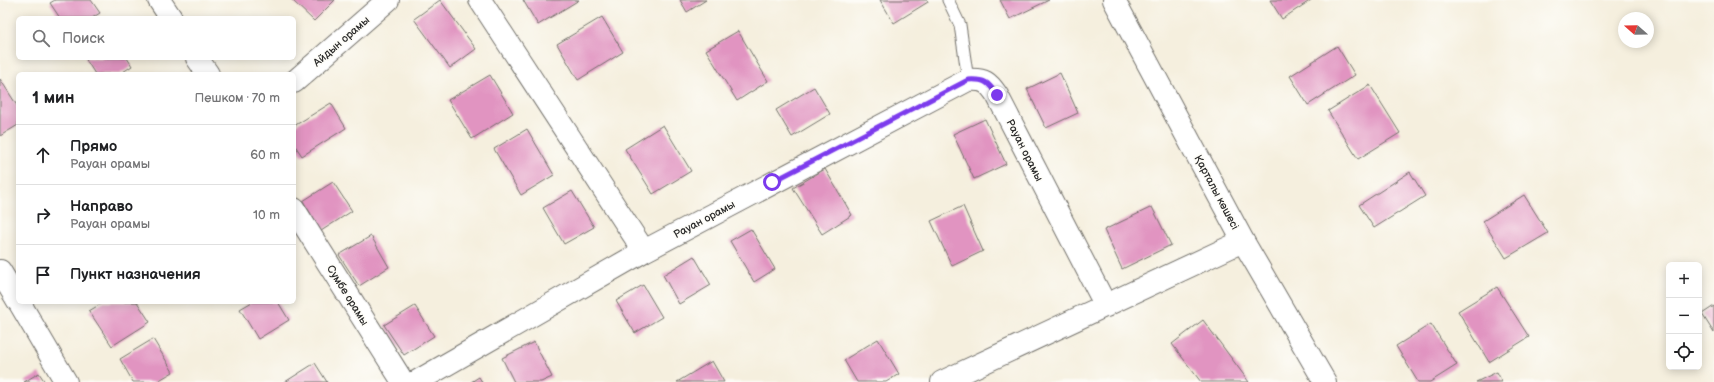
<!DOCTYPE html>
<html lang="ru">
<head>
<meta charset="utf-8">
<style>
	:root { --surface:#fff; --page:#f6f6f6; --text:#202124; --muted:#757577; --line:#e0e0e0 }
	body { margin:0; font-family:"Balsamiq Sans",sans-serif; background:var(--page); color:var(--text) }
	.controls { position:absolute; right:12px; bottom:12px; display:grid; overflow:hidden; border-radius:6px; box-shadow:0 2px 10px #0003 }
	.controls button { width:36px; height:36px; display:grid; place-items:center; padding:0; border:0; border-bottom:1px solid var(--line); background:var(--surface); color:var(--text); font:20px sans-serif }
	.compass { position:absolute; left:1618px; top:12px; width:36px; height:36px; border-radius:50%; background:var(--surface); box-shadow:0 2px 10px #0003; rotate:290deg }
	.stop { position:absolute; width:12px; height:12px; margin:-9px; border:3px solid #7c3aed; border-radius:50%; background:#fff }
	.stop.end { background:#7c3aed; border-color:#fff; box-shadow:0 1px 4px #0008 }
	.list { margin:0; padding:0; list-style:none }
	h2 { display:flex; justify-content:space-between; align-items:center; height:52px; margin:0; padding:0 16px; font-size:17px }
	h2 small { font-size:13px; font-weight:400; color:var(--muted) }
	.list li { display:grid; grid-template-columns:26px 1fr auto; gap:12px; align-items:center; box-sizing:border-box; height:60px; padding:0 16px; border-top:1px solid var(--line) }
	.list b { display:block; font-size:15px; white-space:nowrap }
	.list p { margin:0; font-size:13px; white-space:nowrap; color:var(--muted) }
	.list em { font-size:13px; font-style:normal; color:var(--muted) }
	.icon { flex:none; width:22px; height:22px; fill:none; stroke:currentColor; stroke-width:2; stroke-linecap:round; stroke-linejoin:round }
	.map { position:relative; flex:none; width:1714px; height:382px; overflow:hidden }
	.search { position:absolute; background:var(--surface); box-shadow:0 2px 10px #0003; left:16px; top:16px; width:280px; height:44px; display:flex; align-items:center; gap:10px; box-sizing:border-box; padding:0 14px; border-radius:6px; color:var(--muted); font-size:15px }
	.panel { position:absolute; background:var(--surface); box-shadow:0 2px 10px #0003; left:16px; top:72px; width:280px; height:232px; border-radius:6px }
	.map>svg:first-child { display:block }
	.building { fill:#e194c1 }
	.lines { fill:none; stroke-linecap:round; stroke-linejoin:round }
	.lane-casing { stroke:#72706a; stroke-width:13 }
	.street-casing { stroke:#72706a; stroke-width:24 }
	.secondary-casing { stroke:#72706a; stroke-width:24 }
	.lane { stroke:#fff; stroke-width:11 }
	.street { stroke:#fff; stroke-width:22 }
	.secondary { stroke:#fff; stroke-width:22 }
	.route { stroke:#7c3aed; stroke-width:5 }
	.labels { text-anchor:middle; stroke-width:3; stroke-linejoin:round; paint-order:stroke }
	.street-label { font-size:11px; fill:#2b2b2b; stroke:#fdfcf7 }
</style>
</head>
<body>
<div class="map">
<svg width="1714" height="382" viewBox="0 0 1714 382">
	<rect width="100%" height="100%" fill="#fdfcf7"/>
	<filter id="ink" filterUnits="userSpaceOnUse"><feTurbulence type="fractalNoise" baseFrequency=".025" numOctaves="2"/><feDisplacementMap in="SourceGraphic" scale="8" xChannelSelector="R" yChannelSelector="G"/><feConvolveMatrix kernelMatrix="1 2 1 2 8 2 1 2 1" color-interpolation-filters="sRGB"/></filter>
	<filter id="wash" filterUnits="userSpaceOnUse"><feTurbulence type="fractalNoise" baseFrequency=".012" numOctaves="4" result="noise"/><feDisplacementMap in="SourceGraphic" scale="16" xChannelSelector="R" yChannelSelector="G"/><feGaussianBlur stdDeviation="0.9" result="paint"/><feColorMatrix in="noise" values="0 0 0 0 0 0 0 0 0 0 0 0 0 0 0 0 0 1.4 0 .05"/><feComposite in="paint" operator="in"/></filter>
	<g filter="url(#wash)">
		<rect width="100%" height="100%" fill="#f5efde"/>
		<g id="blocks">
			<path class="building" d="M55,0h36l9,13 -8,5h-32l-10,-15z
				M292,0h43l-21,21z
				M440,0l36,49 -26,19 -36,-49z
				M523,0h56l-41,25z
				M680,0h26l-19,12z
				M880,0h47l1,2 -34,21z
				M1000,0h49l-39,19z
				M1270,0h41l-29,19z
				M602,17l21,35 -45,28 -21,-36z
				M738,31l30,50 -31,20 -31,-51z
				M1337,46l18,29 -47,30 -18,-29z
				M85,58h42l5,8 -12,8h-25z
				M1060,73l18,40 -32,15 -19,-39z
				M490,75l23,38 -41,26 -24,-39z
				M0,79l18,28v18l-18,11z
				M1370,85l30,48 -42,26 -30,-48z
				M814,87l16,27 -38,23 -16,-27z
				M331,103l15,25 -44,28 -8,-12v-18z
				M985,119l21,45 -32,15 -21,-45z
				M663,125l28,46 -38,23 -28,-45z
				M527,129l27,46 -33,20 -27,-46z
				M825,169l27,46 -30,19 -29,-46z
				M1410,172l15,24 -51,32 -15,-23z
				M333,182l19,29 -31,20 -18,-30z
				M572,191l22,36 -30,17 -21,-36z
				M1524,195l24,38 -42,25 -23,-37z
				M963,206l20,45 -31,15 -21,-45z
				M1152,207l19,38 -49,24 -18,-39z
				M751,229l24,40 -21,13 -24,-41z
				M371,236l18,31 -30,19 -20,-31z
				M694,256l17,29 -32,19 -16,-29z
				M643,285l19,32 -27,16 -19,-32z
				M1497,287l32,50 -40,25 -31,-51z
				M104,302h33l13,20 -38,24 -23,-35z
				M252,302h26l11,18 -31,19 -18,-30z
				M415,306l19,30 -30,19 -20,-30z
				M1714,306v27l-12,-19z
				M1203,320l46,62h-48l-29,-38z
				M1431,324l26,41 -27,17h-12l-22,-36z
				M153,339l20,33 -17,10h-23l-13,-23z
				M878,339l21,35 -13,8h-29l-13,-22z
				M534,342l18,35 -11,5h-27l-12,-24z
				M712,361l12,21h-47z
				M315,363l12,19h-42z
				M1497,372l5,10h-26z
				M39,373l6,9h-21z
				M479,377l3,5h-11z"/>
		</g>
	</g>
	<g filter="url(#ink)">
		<use href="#blocks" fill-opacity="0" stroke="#72706a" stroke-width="1"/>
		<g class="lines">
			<defs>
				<path id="lane" d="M948,0l12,25 8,55"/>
				<path id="street" d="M159,0l12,18
					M480,0l164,251
					M197,58l11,16
					M294,82l94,-82
					M294,209l109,173
					M0,271l18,30
					M19,302l47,80
					M416,382l228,-131 324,-171c17,-1 20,2 29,15l109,211
					M942,382l301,-141"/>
				<path id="secondary" d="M1114,0l129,241 82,141"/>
			</defs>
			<use href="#lane" class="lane-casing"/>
			<use href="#street" class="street-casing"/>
			<use href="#secondary" class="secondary-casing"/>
			<use href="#lane" class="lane"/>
			<use href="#street" class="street"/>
			<use href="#secondary" class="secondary"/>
		</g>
	</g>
	<g class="lines" filter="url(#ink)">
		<path class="route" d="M772,182l196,-102c17,-1 20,2 29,15"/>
	</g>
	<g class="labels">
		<g class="street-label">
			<text transform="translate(341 41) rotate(-41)" y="4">Айдын орамы</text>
			<text transform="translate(1025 150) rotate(63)" y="4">Рауан орамы</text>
			<text transform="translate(1217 192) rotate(62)" y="4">Қарталы көшесі</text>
			<text transform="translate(704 219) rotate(-28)" y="4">Рауан орамы</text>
			<text transform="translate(348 295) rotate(58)" y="4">Сумбе орамы</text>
		</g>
	</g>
</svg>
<div class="controls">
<button>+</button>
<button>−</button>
<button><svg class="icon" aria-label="locate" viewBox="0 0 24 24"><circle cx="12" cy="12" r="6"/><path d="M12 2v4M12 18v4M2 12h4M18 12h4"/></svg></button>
</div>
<svg class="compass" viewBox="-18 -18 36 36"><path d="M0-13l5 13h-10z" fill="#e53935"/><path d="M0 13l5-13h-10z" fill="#757577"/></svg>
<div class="stop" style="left:772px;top:182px"></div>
<div class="stop end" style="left:997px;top:95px"></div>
<div class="search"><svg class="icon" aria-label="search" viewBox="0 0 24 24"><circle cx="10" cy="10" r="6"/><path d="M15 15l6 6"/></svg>Поиск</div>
<section class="panel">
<h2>1 мин<small>Пешком · 70 m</small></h2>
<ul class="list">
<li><svg class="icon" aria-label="ahead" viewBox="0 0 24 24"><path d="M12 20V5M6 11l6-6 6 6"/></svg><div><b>Прямо</b><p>Рауан орамы</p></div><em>60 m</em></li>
<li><svg class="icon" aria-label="right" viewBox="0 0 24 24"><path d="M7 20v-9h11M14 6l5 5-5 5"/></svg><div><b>Направо</b><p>Рауан орамы</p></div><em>10 m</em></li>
<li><svg class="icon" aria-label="arrive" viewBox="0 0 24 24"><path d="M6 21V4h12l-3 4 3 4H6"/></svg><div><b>Пункт назначения</b></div></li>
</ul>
</section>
</div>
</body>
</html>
